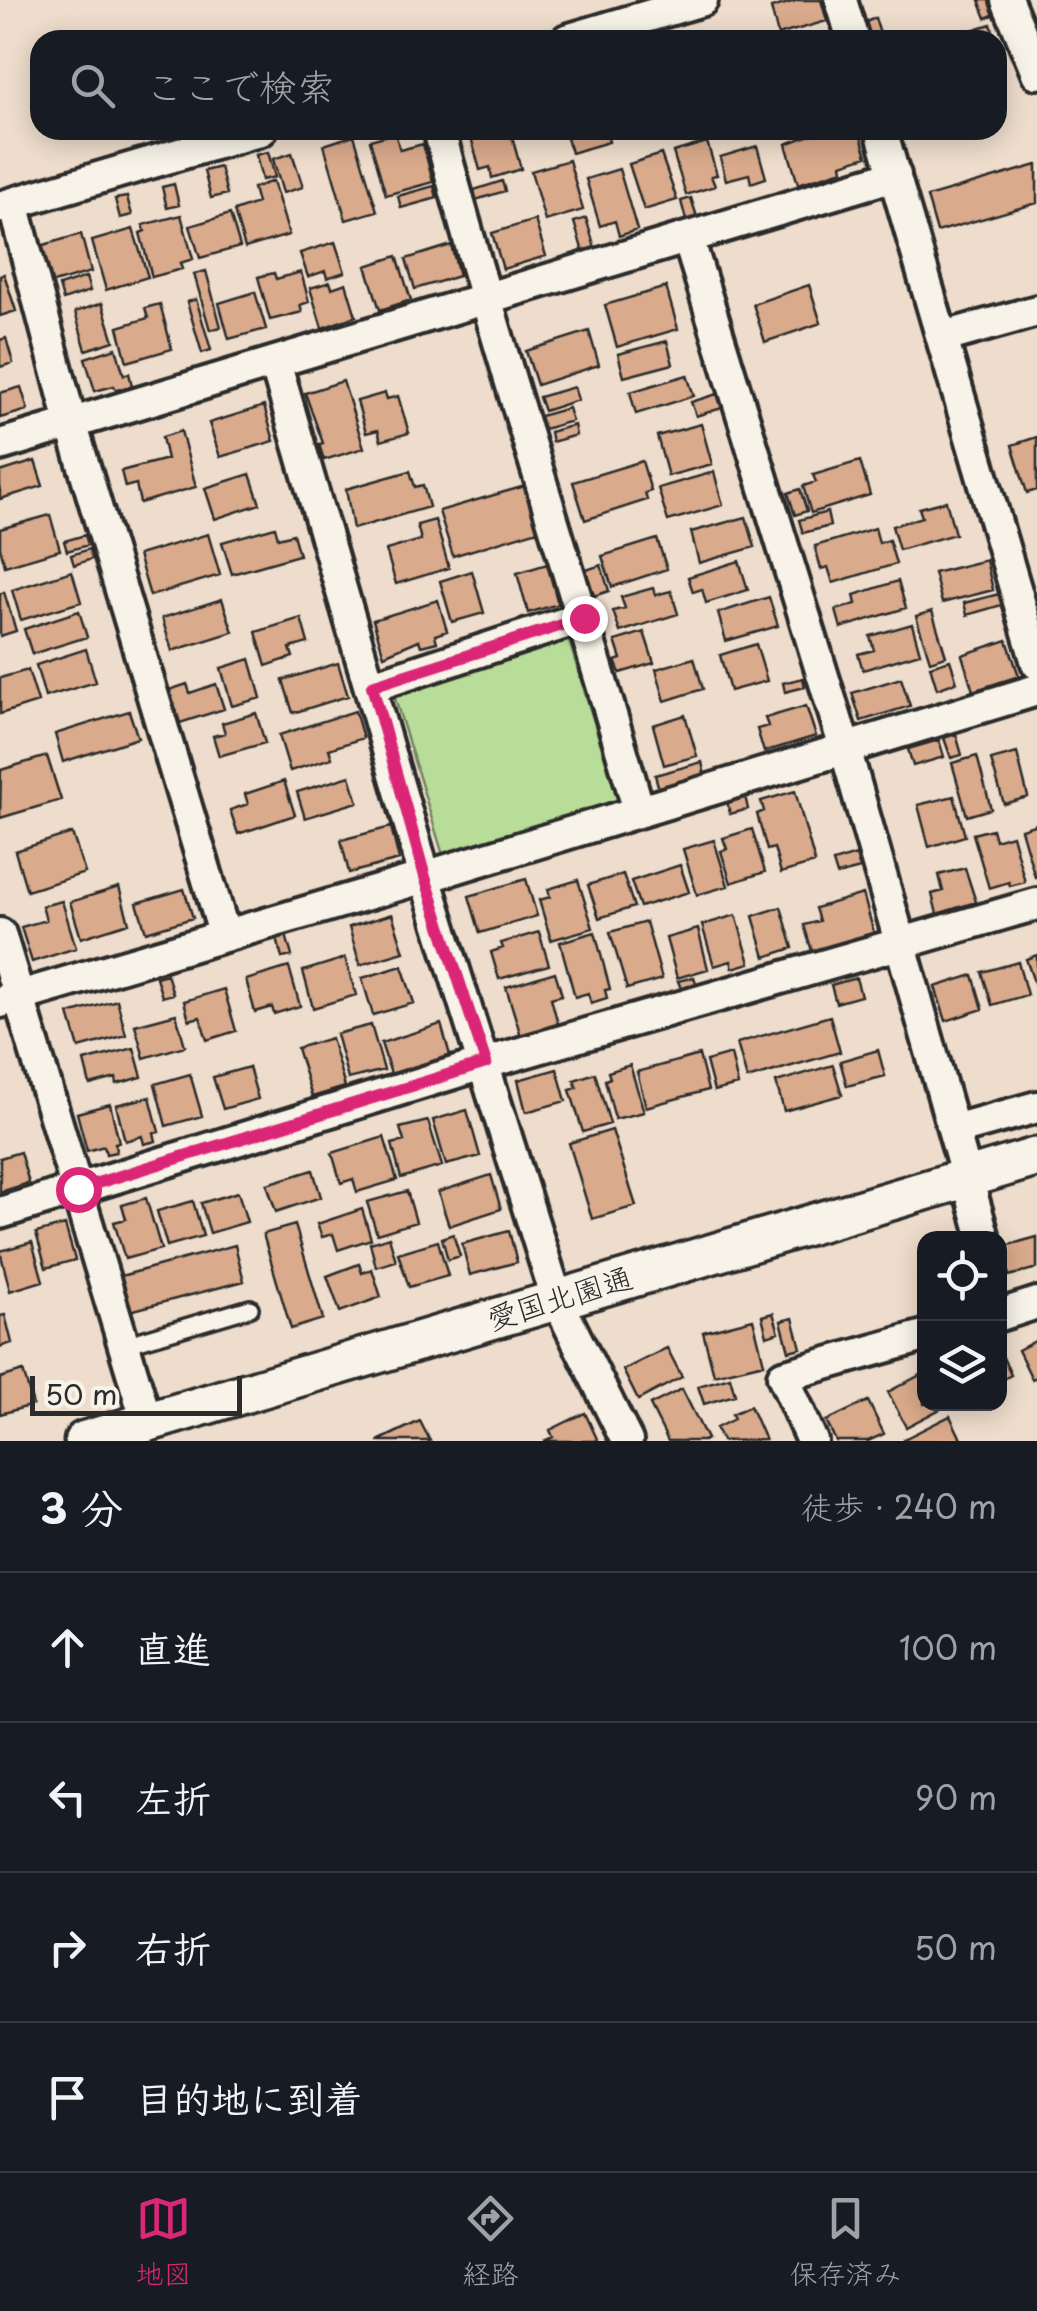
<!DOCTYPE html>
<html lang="ja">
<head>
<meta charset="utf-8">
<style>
	:root { --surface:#171b24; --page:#242831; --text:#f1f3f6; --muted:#9ea1a6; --line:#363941; --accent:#db2777 }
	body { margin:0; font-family:"Playpen Sans","Klee One",sans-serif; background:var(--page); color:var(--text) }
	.controls { position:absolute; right:30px; bottom:30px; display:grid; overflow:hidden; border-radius:20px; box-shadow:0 5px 25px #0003 }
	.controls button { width:90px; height:90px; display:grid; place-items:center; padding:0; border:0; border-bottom:2px solid var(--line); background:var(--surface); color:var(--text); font:50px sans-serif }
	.scale { position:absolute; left:30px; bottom:25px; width:212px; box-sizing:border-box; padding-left:10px; border:5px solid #2b2b2b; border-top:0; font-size:28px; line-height:35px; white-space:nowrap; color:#2b2b2b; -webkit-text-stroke:8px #f7f3e8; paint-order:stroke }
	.stop { position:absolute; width:30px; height:30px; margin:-22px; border:8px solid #db2777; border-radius:50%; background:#fff }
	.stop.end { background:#db2777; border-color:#fff; box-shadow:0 2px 10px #0008 }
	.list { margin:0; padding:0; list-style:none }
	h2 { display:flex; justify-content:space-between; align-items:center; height:130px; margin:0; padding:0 40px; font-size:42px }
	h2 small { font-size:32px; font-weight:400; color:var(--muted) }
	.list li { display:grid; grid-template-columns:65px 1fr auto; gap:30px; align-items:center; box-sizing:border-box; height:150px; padding:0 40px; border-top:2px solid var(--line) }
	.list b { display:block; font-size:38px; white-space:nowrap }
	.list em { font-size:32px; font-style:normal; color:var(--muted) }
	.icon { flex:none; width:55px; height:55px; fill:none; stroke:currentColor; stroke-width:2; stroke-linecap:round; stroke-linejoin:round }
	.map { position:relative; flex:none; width:1037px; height:1441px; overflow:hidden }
	.search { position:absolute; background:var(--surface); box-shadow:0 5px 25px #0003; left:30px; right:30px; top:30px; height:110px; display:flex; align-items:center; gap:25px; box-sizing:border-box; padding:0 35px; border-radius:30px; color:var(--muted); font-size:38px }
	.sheet { height:730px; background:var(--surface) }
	nav { display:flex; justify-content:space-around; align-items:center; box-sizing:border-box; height:140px; border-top:2px solid var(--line); background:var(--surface); font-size:28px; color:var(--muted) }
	nav a { display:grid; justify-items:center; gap:5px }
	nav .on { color:var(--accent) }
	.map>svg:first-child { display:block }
	.green { fill:#b8dd98; stroke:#728462; stroke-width:2.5 }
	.building { fill:#daaa8c; stroke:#2b2b2b; stroke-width:2.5 }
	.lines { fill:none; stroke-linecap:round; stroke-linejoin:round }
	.service-casing { stroke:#2b2b2b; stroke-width:22 }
	.minor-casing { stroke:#2b2b2b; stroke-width:38 }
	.tertiary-casing { stroke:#2b2b2b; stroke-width:45 }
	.service { stroke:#f7f3e8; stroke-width:15 }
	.minor { stroke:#f7f3e8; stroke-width:30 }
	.tertiary { stroke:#f7f3e8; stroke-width:38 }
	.route { stroke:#db2777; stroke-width:12 }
	.labels { text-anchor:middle; stroke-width:8; stroke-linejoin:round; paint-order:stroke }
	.street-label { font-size:30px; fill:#2b2b2b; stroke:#f7f3e8 }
</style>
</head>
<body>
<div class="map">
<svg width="1037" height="1441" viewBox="0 0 1037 1441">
	<rect width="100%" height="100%" fill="#edc"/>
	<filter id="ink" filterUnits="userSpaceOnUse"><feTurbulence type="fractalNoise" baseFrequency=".01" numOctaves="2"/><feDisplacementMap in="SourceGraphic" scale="20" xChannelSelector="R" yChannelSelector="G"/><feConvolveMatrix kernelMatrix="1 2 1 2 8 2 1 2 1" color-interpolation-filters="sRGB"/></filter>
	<g filter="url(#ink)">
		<path class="green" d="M568,638l50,162 -175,55 -50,-163z"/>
		<path class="building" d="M799,0h22l6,21 -49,14 -7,-27z
			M979,0h10l6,14 -9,4z
			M875,18l7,22h-10l-6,-18z
			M991,24l5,16h-58z
			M469,130h41l11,39 -29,9 -2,-11 -10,3z
			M565,130h41l3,12 -38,11z
			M823,130h36l8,26 -25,8 1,6 -45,14 -12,-40z
			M395,133l5,17 23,-6 10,38 -47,13 -16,-55z
			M354,135l23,76 -31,9 -22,-75z
			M707,142l10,33 -6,1 4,10 -29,9 -13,-43z
			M757,146l9,32 -15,5 -2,-9 -23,6 -6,-23z
			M268,152l7,25 -13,3 -6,-25z
			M292,153l11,34 -20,6 -10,-34z
			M661,154l16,46 -33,10 -15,-46z
			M569,160l14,50 -38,11 -14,-50z
			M1037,165v38l-100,29 -10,-35z
			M220,167l7,27 -16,4 -7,-27z
			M619,169l18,61 -18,6 -4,-15 -15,5 -14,-47z
			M273,181l16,54 -44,13 -11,-37 23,-8 -4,-15z
			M502,181l3,10 -29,9 -2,-10z
			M174,184l5,21 -12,3 -5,-21z
			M434,186l3,12 -36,10 -3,-12z
			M127,197l5,18 -12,3 -5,-19z
			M691,198l6,19 -11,3 -5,-19z
			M230,214l10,33 -40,11 -10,-32z
			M181,215l12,44 -13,4 2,6 -30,8 -12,-44 5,-2 -2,-6z
			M586,218l9,30 -12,4 -9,-30z
			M535,220l11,36 -43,13 -11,-36z
			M133,229l15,48 -42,13 -14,-49z
			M81,234l10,38 -41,12 -10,-38z
			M335,242l10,30 -18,6 -2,-7 -17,6 -8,-24z
			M451,245l8,31 -44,13 -9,-30z
			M397,256l14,44 -31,10 -14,-44z
			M206,271l15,56 -11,3 -16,-56z
			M301,272l8,30 -9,3 2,7 -32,8 -12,-43 16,-4 2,6z
			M4,274l12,37 -16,5v-40z
			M86,277l4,14 -27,9 -4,-14z
			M330,282l2,6 14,-5 10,33 -34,12 -12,-40z
			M809,285l12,38 -56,19 -12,-38z
			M666,287l12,42 -61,18 -12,-42z
			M255,292l11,37 -37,10 -10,-36z
			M196,299l15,51 -9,3 -15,-51z
			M102,303l12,38 -28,9 -11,-38z
			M160,304l12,45 -45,13 -9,-35 30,-9 -3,-10z
			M589,331l10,34 -62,20 -11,-34z
			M6,338l7,25 -13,4v-27z
			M667,341l6,23 -49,13 -6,-23z
			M116,348l8,27 5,-2 3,13 -16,4 -2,-4 -19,5 -10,-33z
			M687,375l7,21 -58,18 -6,-22z
			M343,381l21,67 -40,12 -5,-16 4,-1 -18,-50z
			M21,387l7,23 -28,8v-25z
			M574,387l4,13 -34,11 -5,-14z
			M385,393l2,6 11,-3 11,37 -28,8 -3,-11 -12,3 -9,-32z
			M717,394l5,14 -26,8 -5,-14z
			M264,406l10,35 -54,16 -11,-34z
			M568,408l4,13 -28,8 -4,-13z
			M701,424l11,40 -44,12 -11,-40z
			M574,425l2,10 -24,7 -2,-10z
			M181,431l15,56 -56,16 -4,-19 -11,3 -4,-16 46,-12 -5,-22z
			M1037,437v53l-10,3 -15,-48z
			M35,461l8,25 -43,13v-27z
			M642,461l9,30 -6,2 2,7 -62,20 -12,-38z
			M860,461l10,34 -59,18 -8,-27 13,-4 -3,-7z
			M410,471l5,16 8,-2 6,22 -76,22 -7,-40z
			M714,472l9,33 -55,16 -10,-33z
			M250,474l10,30 -45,15 -10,-31z
			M525,486l13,44 -85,26 -14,-45z
			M800,489l7,22 -12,4 -7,-22z
			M946,501l9,33 -56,16 -7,-24 30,-9 -3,-9z
			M827,512l3,14 -27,7 -4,-13z
			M50,515l10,35 -55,16 -5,-19v-18z
			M746,517l9,30 -56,16 -8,-31z
			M435,520l14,48 -53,16 -10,-34 35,-10 -4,-15z
			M275,527l3,11 15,-4 6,21 -67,19 -10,-32z
			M875,528l4,15 10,-3 7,24 -63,19 -5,-16 -7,2 -6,-23z
			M208,534l12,41 -70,21 -12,-41z
			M85,535l3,10 -21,6 -3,-10z
			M657,539l10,30 -55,18 -10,-31z
			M89,549l3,10 -18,6 -3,-10z
			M986,560l7,30 -51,13 -8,-30z
			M739,561l9,29 -42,13 -4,-14 -9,3 -5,-15z
			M547,564l11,40 -30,9 -11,-40z
			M601,565l8,26 -15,5 -8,-26z
			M72,571l9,31 -60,18 -9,-30z
			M472,571l12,42 -32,9 -12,-41z
			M898,581l8,27 -65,20 -5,-18 20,-6 -2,-9z
			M653,588l2,7 16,-4 7,23 -58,18 -7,-21 12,-3 -4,-11z
			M4,592l12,39 -16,5v-42z
			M999,594l3,11 -35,10 -3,-12z
			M769,597l9,29 -52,15 -8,-28z
			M222,599l11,33 -61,19 -10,-33z
			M438,600l9,31 -12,4 2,7 -16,4 -2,-6 -35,15 -11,-35z
			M79,611l8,26 -55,17 -8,-25z
			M932,611l14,45 -16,5 -14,-45z
			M301,618l7,25 -18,5 3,9 -27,9 -10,-34z
			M912,624l8,29 -57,17 -5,-16 16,-4 -4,-14z
			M644,632l10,31 -34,10 -5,-12 6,-2 -6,-18z
			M1007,640l12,36 -46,15 -11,-36z
			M756,644l11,37 -37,10 -10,-36z
			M86,649l10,33 -51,15 -9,-32z
			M694,658l9,31 -38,12 -9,-32z
			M250,659l11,39 -29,8 -11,-38z
			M950,660l7,22 -20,7 -7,-23z
			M338,663l10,33 -55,17 -10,-33z
			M28,670l10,32 -38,12v-36z
			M803,678l2,9 -20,5 -2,-9z
			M901,678l9,28 -49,15 -9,-28z
			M187,684l3,9 26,-9 8,25 -44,14 -11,-33z
			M806,706l10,30 -52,16 -7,-23 11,-3 -3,-8z
			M129,711l9,27 -75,24 -8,-28z
			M355,711l8,27 -34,11 3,9 -42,13 -11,-36z
			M256,713l9,30 -46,13 -6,-20 12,-3 -3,-10z
			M685,715l12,41 -33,9 -11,-40z
			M956,734l6,21 -11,3 -7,-20z
			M939,740l5,17 -31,9 -5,-17z
			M1017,753l11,44 -24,7 -13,-44z
			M47,756l14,44 -61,18 1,-48z
			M977,756l14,53 -24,7 -15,-53z
			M702,762l3,14 -46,13 -4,-14z
			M350,776l8,26 -53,16 -8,-26z
			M284,781l11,34 -57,19 -8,-24 18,-6 -3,-10z
			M795,791l20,72 -34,10 -7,-25 -7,2 -10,-36 7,-3 -3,-10z
			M745,796l3,13 -18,5 -3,-13z
			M954,796l11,40 -36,11 -11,-42z
			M1037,824v52l-2,1 -14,-48z
			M391,827l8,33 -50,13 -8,-33z
			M752,829l13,43 -34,11 -10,-32 6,-2 -4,-11z
			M992,829l3,11 17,-5 13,47 -15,4 -1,-4 -20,6 -16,-54z
			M72,833l13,40 -58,18 -12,-40z
			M714,840l14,46 -31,9 -14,-46z
			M856,855l4,14 -23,6 -4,-13z
			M680,865l9,27 -49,15 -9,-26z
			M965,868l11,34 -39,12 -5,-20 11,-3 -4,-16z
			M623,874l11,33 -35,11 -11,-33z
			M526,879l11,37 -57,17 -11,-37z
			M578,880l15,48 -42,12 -12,-40 11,-3 -2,-8z
			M119,887l10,36 -48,15 -11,-36z
			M184,889l9,29 -47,14 -9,-29z
			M863,894l11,39 -62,18 -8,-26 15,-4 -4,-13z
			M62,901l14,47 -44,14 -11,-35 25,-7 -4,-14z
			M781,907l12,41 -28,9 -12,-41z
			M392,914l12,38 -44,13 -11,-38z
			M736,915l14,48 -17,5 -2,-7 -17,5 -12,-41z
			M646,922l16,57 -35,10 -17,-57z
			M698,929l10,40 -31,9 -11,-40z
			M539,932l10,33 -50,14 -8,-27 12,-4 -2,-5z
			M595,932l15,57 -5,1 2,8 -16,5 -3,-10 -13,4 -15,-55z
			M286,935l6,21 -10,2 -5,-20z
			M1037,955v36l-11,-32z
			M345,958l11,37 -43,13 -10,-37z
			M1018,962l9,33 -35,10 -10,-33z
			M402,966l12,37 -41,12 -11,-37z
			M289,967l11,39 -26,8 -2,-7 -17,5 -9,-32z
			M555,972l7,23 -11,3 7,26 -37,12 -15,-49z
			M167,974l6,20 -11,3 -6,-20z
			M973,975l10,34 -37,12 -11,-34z
			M694,977l3,9 -15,5 -4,-10z
			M856,978l5,18 -25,7 -5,-18z
			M224,989l12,42 -29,9 -7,-23 -11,3 -5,-19z
			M117,1000l9,35 -47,13 -10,-34z
			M176,1014l9,32 -41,12 -9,-33z
			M830,1016l10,36 -93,27 -10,-36z
			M441,1024l10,35 -59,18 -11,-34z
			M371,1025l13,45 -36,9 -12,-45z
			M331,1038l14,49 -33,10 -15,-49z
			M134,1048l8,29 -25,7 -1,-6 -26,7 -6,-24z
			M878,1050l7,26 -38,10 -7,-25z
			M731,1054l7,31 -24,6 -8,-30z
			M699,1055l9,35 -62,17 -9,-35z
			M630,1065l14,47 -29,7 -10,-39 5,-2 -2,-6z
			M833,1065l9,30 -58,16 -8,-29z
			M249,1067l9,32 -35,10 -10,-32z
			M557,1069l9,32 -40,11 -8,-32z
			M595,1073l15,51 -27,8 -13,-42 7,-2 -3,-8z
			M190,1074l12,42 -36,10 -11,-42z
			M150,1097l9,35 -5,1 2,8 -12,3 -2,-8 -17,5 -9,-36z
			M110,1104l9,38 -4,1 1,9 -10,2 -2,-8 -17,5 -10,-38z
			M467,1110l13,46 -34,9 -13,-45z
			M428,1121l14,45 -41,12 -9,-34 12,-3 -4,-13z
			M612,1130l24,76 -44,13 -23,-76z
			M384,1137l13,43 -40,12 -4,-13 -12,4 -9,-30z
			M20,1152l9,31 -29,9v-34z
			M313,1170l8,27 -45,15 -9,-28z
			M491,1175l10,34 -52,17 -11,-34z
			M407,1191l9,31 -39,12 -10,-32z
			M238,1192l9,30 -37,11 -9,-30z
			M146,1198l15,51 -36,10 -11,-37 12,-3 -4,-14z
			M193,1201l10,35 -36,10 -10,-35z
			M362,1209l9,30 -33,11 -5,-16 -11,3 -5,-13z
			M65,1225l10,35 -29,8 -10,-35z
			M295,1225l28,94 -32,10 -28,-95z
			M509,1231l8,31 -47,13 -8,-31z
			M453,1234l7,22 -12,4 -6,-22z
			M389,1237l7,24 -20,6 -6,-24z
			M1037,1237v31l-28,8 -8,-29z
			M438,1241l10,35 -39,11 -11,-34z
			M32,1242l11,39 -33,10 -10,-40z
			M235,1245l9,36 -114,30 -9,-35z
			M359,1264l3,9 10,-4 9,28 -41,15 -13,-36z
			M773,1313l6,19 -12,4 -5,-20z
			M5,1315l7,28 -12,4v-31z
			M793,1318l8,30 -12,3 -8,-30z
			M753,1319l11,44 -50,12 -11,-43z
			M1037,1340v37l-5,2 -14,-29z
			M667,1348l15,29 -44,23 -15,-30z
			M1000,1351l11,24 -11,6z
			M23,1371l10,34 -33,9v-36z
			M924,1373v31h18l2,3 -38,20 -18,-35z
			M730,1377l5,18 -31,9 -6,-18z
			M682,1389l25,50 -4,2h-35l-18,-36z
			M868,1401l16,33 -16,7h-32l-10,-20z
			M750,1406l15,34 -43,1 -6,-13 18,-9 -2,-5z
			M585,1413l13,28h-54l9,-4 -3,-7z
			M950,1416l12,25h-57l-1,-2z
			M420,1421l10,20h-52z"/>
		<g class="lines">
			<defs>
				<path id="service" d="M125,1345l125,-37"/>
				<path id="minor" d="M841,0l12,40
					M1007,0l30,73
					M567,40l135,-40
					M439,130c61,229 135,453 200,681
					M881,130l156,533
					M13,203l58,220 153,510
					M0,207l261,-77
					M688,238l157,510 139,490
					M944,337l93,-26
					M275,362l150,515 132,423 70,141
					M0,445l895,-270
					M372,686l212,-69
					M0,934l147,488
					M0,1002l425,-125 612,-187
					M954,1130l83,-23
					M0,1213l486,-150 551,-159
					M1000,1315l37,-12
					M812,1441l-29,-65 141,-40"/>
				<path id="tertiary" d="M84,1441l953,-284"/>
			</defs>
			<use href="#service" class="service-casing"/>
			<use href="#minor" class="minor-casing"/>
			<use href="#tertiary" class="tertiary-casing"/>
			<use href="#service" class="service"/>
			<use href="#minor" class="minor"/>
			<use href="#tertiary" class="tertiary"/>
		</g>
	</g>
	<g class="lines" filter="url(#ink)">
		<path class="route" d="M78,1189l408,-126 -61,-186 -53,-191 212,-68"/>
	</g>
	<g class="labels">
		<g class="street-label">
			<text transform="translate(560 1299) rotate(-17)" y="10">愛国北園通</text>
		</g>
	</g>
</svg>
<div class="controls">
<button><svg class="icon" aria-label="locate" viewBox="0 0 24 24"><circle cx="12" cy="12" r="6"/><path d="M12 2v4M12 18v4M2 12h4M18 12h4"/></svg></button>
<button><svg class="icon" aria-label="layers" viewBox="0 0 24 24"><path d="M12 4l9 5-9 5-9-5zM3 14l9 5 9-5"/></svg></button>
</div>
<div class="scale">50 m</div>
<div class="stop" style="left:78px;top:1189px"></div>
<div class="stop end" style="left:584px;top:618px"></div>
<div class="search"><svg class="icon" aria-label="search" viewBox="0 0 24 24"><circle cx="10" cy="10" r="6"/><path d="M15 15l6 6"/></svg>ここで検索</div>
</div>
<section class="sheet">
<h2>3 分<small>徒歩 · 240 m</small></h2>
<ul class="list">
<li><svg class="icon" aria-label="ahead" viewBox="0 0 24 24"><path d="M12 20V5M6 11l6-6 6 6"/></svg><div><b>直進</b></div><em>100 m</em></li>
<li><svg class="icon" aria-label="left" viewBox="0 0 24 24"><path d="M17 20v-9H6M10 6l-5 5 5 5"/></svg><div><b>左折</b></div><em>90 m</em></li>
<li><svg class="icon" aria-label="right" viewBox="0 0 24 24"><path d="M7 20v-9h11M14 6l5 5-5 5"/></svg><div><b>右折</b></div><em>50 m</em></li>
<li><svg class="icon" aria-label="arrive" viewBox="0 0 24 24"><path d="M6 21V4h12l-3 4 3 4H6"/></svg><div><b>目的地に到着</b></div></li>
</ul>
</section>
<nav>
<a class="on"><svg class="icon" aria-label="map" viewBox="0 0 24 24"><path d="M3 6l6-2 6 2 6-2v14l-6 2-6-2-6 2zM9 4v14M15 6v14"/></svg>地図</a>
<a><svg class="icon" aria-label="directions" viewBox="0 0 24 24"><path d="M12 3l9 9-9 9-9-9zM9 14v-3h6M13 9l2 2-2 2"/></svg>経路</a>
<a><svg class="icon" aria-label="saved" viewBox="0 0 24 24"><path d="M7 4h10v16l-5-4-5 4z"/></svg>保存済み</a>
</nav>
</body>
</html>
